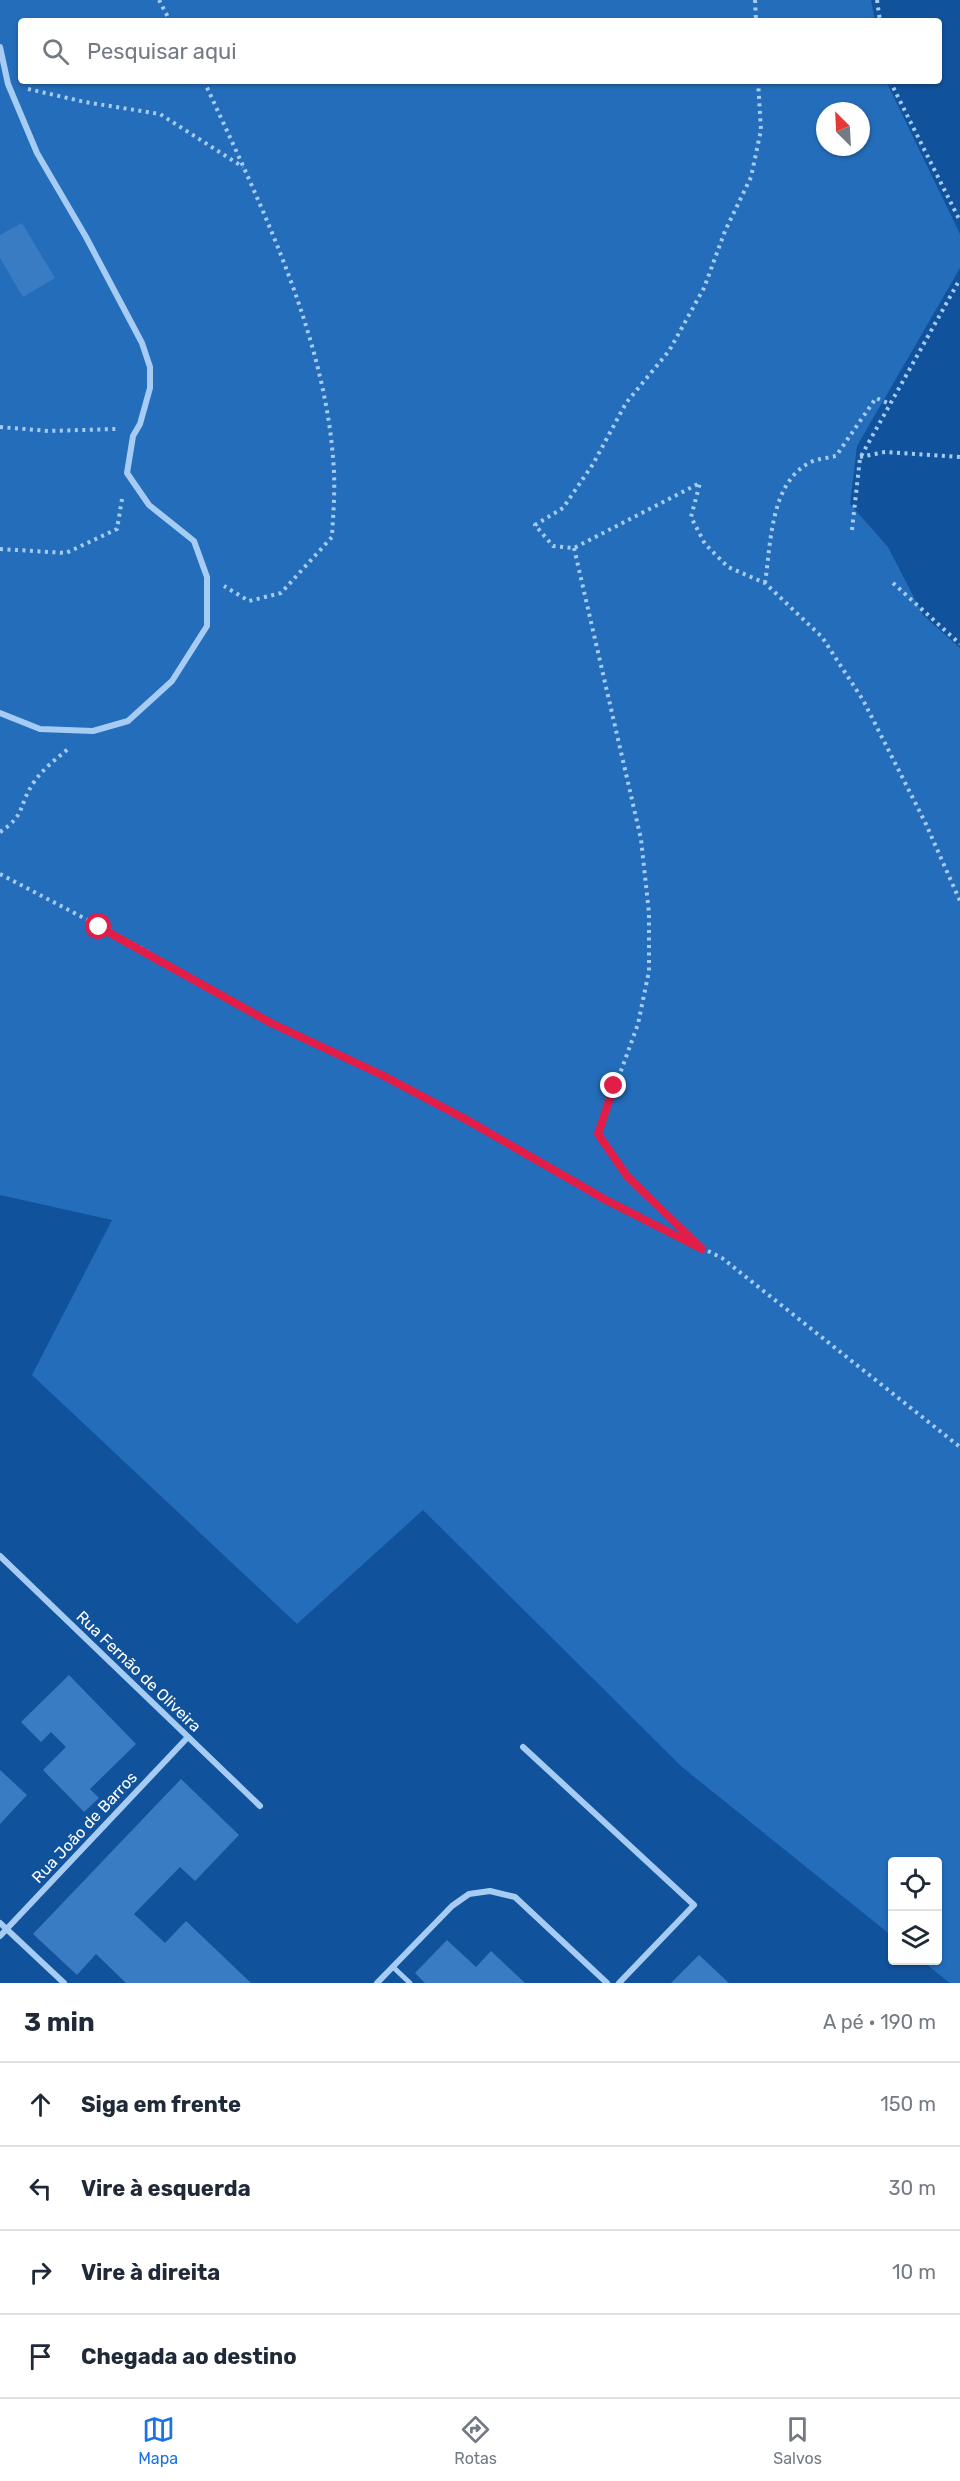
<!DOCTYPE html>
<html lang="pt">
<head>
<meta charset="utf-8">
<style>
	:root { --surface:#fff; --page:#f2f2f3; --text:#1f2937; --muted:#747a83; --line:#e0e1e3; --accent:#1a73e8 }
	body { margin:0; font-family:Rubik,sans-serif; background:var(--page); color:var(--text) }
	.controls { position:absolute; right:18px; bottom:18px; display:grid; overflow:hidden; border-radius:6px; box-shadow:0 2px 4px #0004 }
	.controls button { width:54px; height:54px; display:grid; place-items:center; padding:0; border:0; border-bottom:2px solid var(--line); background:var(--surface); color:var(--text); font:30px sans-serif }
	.compass { position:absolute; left:816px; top:102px; width:54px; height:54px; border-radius:50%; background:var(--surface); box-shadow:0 2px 4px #0004; rotate:336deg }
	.stop { position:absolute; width:18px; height:18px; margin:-14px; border:4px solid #e11d48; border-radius:50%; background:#fff }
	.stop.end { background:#e11d48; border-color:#fff; box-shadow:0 2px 6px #0008 }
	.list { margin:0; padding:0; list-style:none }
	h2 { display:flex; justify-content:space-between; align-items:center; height:78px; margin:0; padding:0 24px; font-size:26px }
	h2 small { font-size:20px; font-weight:400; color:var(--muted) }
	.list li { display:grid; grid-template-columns:39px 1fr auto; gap:18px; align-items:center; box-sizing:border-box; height:84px; padding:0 24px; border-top:2px solid var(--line) }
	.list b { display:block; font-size:22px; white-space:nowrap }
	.list em { font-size:20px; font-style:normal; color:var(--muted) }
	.icon { flex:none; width:33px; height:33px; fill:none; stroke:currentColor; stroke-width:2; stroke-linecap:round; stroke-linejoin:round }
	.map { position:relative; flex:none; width:960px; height:1983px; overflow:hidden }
	.search { position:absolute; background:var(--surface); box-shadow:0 2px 4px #0004; left:18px; right:18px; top:18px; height:66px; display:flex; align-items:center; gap:15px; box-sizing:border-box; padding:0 21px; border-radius:6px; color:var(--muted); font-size:22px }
	.sheet { height:414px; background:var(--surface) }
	nav { display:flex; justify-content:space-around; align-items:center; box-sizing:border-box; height:84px; border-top:2px solid var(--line); background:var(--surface); font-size:16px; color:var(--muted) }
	nav a { display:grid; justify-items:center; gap:3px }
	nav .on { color:var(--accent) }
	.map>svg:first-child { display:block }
	.green { fill:#246dba; fill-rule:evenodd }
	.building { fill:#3a7cc3 }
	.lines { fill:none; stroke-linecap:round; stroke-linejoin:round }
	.path { stroke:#a6ccf4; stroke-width:4; stroke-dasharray:3 4.5; stroke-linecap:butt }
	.pedestrian { stroke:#a6ccf4; stroke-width:5 }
	.minor { stroke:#a6ccf4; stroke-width:6 }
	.route { stroke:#e11d48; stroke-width:8 }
	.labels { text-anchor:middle; stroke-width:4.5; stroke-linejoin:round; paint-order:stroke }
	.street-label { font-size:16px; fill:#fff; stroke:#11529c }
</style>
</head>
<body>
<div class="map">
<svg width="960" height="1983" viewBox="0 0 960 1983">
	<rect width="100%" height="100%" fill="#11529c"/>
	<path class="green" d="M0,0h871l4,21h-854v60h865l74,153v34l-103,178 -7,58 38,43 35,68 37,33v1335h-10l-28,-22 16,-1v-98h-46v74l-210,-169 -259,-257 -126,114 -265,-249 80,-155 -112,-25zM825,111h36v36h-36z"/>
	<path class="building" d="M22,223l33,55 -32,19 -23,-39v-23z
		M69,1675l67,69 -46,45 9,9 -15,14 -41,-42 23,-23 -15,-15 -10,10 -20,-20z
		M0,1770l27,25 -27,29z
		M181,1779l58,56 -44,46 -15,-14 -46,47 31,29 21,-22 65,62h-125l-30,-29 -19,21 -44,-41z
		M447,1940l29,27 15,-16 34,32h-100l-10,-10z
		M699,1955l30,28h-58z"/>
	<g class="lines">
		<path class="path" d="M159,0l11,21
			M755,0l1,21
			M877,0l3,21
			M204,81c55,120 124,258 130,392 1,21 -1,43 -2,64l-51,56 -32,8 -25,-15
			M758,81l3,49 -10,47 -26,54 -21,57 -35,63 -43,52 -33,61 -30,44 -28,17 18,21 21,2 126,-65 -9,34 14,27 23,23 37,16 57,54 41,63 62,122 35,79
			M890,81l70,140
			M28,89l57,13 75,12 83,53
			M0,427l48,4 68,-2
			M860,457l25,-5 75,5
			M852,530l8,-72 100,-179
			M574,548l67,291 8,74v58l-11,53 -40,110 29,42 72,70
			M0,549l66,4 51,-24 5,-30
			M765,583c6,-39 5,-99 44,-120 7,-4 19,-5 27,-7l40,-58 14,6
			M893,583l67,61
			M0,832c27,-18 18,-27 34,-50 9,-13 22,-23 34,-33
			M0,874l141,74 130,75 112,52 84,45 139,80 116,58 238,189"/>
		<path class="pedestrian" d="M393,1967l17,16"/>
		<path class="minor" d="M0,47l8,37 29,69 49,84 56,106 8,24v21l-10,36 -7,12 -6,37 22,32 45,36 13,36v49l-35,55 -44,40 -35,10 -53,-2 -40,-16
			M0,1556l260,250
			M523,1747l171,158 -75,78
			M0,1923l64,60
			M0,1936l188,-199
			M377,1983l75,-77 17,-12 21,-3 25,6 92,86"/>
	</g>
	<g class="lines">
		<path class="route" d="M99,927l172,96 111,52 85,45 139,80 96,49 -75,-73 -29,-42 16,-48"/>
	</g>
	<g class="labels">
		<g class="street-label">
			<text transform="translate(139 1671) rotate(44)" y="6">Rua Fernão de Oliveira</text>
			<text transform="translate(84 1827) rotate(-47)" y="6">Rua João de Barros</text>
		</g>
	</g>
</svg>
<div class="controls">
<button><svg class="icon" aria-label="locate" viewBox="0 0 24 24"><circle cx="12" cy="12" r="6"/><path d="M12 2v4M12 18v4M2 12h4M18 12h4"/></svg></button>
<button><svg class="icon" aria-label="layers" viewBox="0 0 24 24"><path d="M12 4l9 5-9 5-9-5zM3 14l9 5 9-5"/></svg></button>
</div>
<svg class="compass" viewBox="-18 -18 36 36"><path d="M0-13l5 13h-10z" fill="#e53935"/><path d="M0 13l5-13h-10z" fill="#747a83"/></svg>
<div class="stop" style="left:99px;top:927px"></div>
<div class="stop end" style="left:614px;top:1086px"></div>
<div class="search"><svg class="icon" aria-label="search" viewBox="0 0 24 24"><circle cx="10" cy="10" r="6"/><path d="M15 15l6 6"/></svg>Pesquisar aqui</div>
</div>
<section class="sheet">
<h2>3 min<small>A pé · 190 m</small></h2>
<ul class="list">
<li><svg class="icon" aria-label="ahead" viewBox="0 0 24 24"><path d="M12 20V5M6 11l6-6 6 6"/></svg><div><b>Siga em frente</b></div><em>150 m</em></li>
<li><svg class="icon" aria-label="left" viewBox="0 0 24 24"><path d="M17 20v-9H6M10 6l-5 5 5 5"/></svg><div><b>Vire à esquerda</b></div><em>30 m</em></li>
<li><svg class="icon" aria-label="right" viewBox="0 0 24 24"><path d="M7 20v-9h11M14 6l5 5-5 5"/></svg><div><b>Vire à direita</b></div><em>10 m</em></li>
<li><svg class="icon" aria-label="arrive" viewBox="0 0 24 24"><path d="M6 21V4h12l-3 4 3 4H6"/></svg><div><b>Chegada ao destino</b></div></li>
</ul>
</section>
<nav>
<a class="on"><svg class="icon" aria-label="map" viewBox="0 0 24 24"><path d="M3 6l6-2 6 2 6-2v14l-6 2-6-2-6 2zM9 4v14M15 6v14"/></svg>Mapa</a>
<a><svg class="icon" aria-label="directions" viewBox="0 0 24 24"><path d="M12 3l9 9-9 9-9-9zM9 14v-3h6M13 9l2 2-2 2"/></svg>Rotas</a>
<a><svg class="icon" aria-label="saved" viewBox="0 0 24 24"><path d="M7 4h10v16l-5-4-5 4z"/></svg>Salvos</a>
</nav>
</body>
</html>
